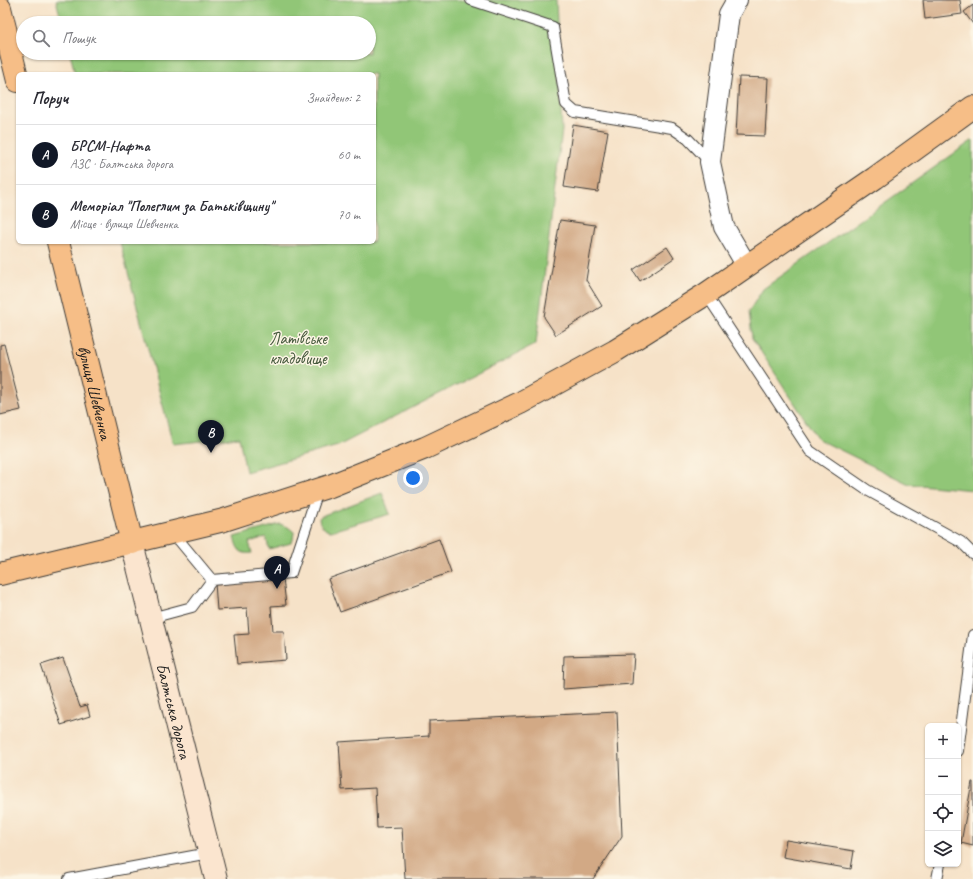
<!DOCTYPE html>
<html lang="uk">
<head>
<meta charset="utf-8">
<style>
	:root { --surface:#fff; --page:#f2f2f3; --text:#2b2b33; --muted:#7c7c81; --line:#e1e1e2; --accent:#111827 }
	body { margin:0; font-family:Caveat,sans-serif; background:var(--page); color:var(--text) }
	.controls { position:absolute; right:12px; bottom:12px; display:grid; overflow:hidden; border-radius:6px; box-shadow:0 1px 3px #0004 }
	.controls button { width:36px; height:36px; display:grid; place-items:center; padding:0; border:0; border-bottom:1px solid var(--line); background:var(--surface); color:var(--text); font:20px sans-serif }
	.you { position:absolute; left:413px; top:478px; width:14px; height:14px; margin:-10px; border:3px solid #fff; border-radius:50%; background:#1a73e8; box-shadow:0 0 0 6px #1a73e833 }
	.badge { display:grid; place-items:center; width:26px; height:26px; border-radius:50%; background:var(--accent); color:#fff; font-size:13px; font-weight:700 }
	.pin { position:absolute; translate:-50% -33px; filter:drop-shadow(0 1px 2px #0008) }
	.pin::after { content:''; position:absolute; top:21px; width:14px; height:12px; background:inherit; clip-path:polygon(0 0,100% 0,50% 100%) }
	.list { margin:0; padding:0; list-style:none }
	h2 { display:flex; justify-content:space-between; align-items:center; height:52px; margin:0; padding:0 16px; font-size:17px }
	h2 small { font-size:13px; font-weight:400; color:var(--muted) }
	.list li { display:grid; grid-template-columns:26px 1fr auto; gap:12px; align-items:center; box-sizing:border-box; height:60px; padding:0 16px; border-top:1px solid var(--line) }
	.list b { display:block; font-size:15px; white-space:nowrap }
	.list p { margin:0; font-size:13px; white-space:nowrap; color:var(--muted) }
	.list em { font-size:13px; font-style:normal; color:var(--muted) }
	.icon { flex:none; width:22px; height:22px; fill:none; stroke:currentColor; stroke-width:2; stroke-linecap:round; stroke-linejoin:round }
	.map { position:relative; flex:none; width:973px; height:879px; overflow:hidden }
	.search { position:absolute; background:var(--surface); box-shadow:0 1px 3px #0004; left:16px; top:16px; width:360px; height:44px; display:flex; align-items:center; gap:10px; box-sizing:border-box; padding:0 14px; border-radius:22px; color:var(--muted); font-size:15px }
	.panel { position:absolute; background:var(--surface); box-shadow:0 1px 3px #0004; left:16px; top:72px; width:360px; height:172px; border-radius:6px }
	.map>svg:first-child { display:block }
	.green { fill:#91c677; stroke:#56714a }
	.building { fill:#d2a985 }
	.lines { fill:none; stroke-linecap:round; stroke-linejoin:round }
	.lane-casing { stroke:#3d3a36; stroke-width:12 }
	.street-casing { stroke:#3d3a36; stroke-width:22 }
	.secondary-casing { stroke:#3d3a36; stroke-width:24 }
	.primary-casing { stroke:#3d3a36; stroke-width:24 }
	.highway-casing { stroke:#3d3a36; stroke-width:24 }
	.lane { stroke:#fff; stroke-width:10 }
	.street { stroke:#fff; stroke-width:20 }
	.secondary { stroke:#fbe5cf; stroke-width:22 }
	.primary { stroke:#f6be87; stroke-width:22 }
	.highway { stroke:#f6be87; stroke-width:22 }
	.labels { text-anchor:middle; stroke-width:3; stroke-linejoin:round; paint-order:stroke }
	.park-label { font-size:17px; fill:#45583c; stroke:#fcf5e5 }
	.street-label { font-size:17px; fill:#1c1c1c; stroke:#fcf5e5 }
</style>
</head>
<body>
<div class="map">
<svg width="973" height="879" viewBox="0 0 973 879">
	<rect width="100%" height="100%" fill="#fcf5e5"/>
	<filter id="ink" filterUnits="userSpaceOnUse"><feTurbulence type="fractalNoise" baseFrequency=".025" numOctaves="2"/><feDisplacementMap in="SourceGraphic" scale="8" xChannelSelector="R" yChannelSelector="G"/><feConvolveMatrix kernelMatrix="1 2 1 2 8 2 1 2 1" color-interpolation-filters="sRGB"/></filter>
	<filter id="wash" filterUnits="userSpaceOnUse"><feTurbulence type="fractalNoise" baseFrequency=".012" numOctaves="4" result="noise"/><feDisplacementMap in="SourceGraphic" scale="16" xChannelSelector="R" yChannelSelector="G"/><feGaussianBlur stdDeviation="0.9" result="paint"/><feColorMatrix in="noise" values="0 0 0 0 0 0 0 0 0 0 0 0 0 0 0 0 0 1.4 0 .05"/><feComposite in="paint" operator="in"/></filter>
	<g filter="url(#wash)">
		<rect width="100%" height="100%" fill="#f6e2c8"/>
		<path class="green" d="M56,0h500l6,130 -26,214 -198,102 -92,26 -7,-35 -66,7 -53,-202h254v-168h-299l-5,-21h299v-30h-307z
			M973,140v350l-64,-6 -91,-45 -66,-101 -3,-27 14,-22z
			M382,493l8,21 -59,17 -5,-1 -6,-7 -1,-5 2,-2z
			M280,524l8,3 6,5 -1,8 -2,3 -22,6 -3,-12 -17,5 3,11c-13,2 -15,-5 -18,-16z"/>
		<g id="blocks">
			<path class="building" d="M923,0h37l2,14 -37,5z
				M973,5v19l-9,-12z
				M739,77l29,1 -3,58 -29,-1z
				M573,125l35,6 -10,61 -34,-5z
				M560,220l35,5 -9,55 16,26 -46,29 -12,-18z
				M667,247l7,11 -34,23 -7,-11z
				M4,344l17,66 -21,5v-70z
				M439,539l12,33 -111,40 -12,-33z
				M283,578l3,27 -15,1 2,25h11l2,29 -49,4 -3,-29 15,-1 -2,-26 -30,2 -2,-27z
				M634,654l-2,30 -69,5 1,-33z
				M63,658l17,49 7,-2 3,11 -29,9 -20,-60z
				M617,712l5,124 -29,43h-188l-3,-52 -25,1 -2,-40 -33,2 -3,-48 90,-6v-15z
				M972,782h1v64l-12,-3z
				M786,840l68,11 -3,18 -68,-12z"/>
		</g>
	</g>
	<g filter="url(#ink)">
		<use href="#blocks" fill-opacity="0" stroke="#3d3a36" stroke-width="1"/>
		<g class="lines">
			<defs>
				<path id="lane" d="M471,0l82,27 13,77 9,8 97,16 16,11 22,23
					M706,294l104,157 57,39 94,52 12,12
					M173,533l39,47 79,-7 27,-82
					M151,618l41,-11 20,-27
					M958,751l15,-116
					M69,879l140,-26
					M937,879l3,-15"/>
				<path id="street" d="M737,0l-8,14 -19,148 14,65 23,39"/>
				<g id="secondary">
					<path id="s1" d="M132,543l84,336"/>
				</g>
				<g id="primary">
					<path d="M0,8l18,73"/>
					<path id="s2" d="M58,242l74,301"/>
				</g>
				<path id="highway" d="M0,574l224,-54 106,-34 95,-38 95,-45 95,-52 91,-57 169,-116 98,-71"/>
			</defs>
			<use href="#lane" class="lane-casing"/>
			<use href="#street" class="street-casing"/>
			<use href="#secondary" class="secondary-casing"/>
			<use href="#primary" class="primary-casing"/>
			<use href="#highway" class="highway-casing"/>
			<use href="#lane" class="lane"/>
			<use href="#street" class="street"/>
			<use href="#secondary" class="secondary"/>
			<use href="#primary" class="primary"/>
			<use href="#highway" class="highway"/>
		</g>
	</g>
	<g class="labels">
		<g class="park-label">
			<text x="298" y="344">Латівське<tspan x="298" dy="20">кладовище</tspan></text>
		</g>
		<g class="street-label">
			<text dy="6" stroke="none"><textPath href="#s2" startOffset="155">вулиця Шевченка</textPath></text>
			<text dy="6" stroke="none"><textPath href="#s1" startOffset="173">Балтська дорога</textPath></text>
		</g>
	</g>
</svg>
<div class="controls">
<button>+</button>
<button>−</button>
<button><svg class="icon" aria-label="locate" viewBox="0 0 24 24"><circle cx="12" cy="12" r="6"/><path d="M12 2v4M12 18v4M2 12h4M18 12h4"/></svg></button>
<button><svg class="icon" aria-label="layers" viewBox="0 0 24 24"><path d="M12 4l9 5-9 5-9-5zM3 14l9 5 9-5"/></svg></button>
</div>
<div class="you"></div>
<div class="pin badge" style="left:277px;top:589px">A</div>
<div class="pin badge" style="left:211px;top:453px">B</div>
<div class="search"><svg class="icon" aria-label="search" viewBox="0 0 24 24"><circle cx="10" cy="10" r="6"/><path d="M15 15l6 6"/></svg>Пошук</div>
<section class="panel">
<h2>Поруч<small>Знайдено: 2</small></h2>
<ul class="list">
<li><span class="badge">A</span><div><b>БРСМ-Нафта</b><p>АЗС · Балтська дорога</p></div><em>60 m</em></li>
<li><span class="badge">B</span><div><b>Меморіал &quot;Полеглим за Батьківщину&quot;</b><p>Місце · вулиця Шевченка</p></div><em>70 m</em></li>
</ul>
</section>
</div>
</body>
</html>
